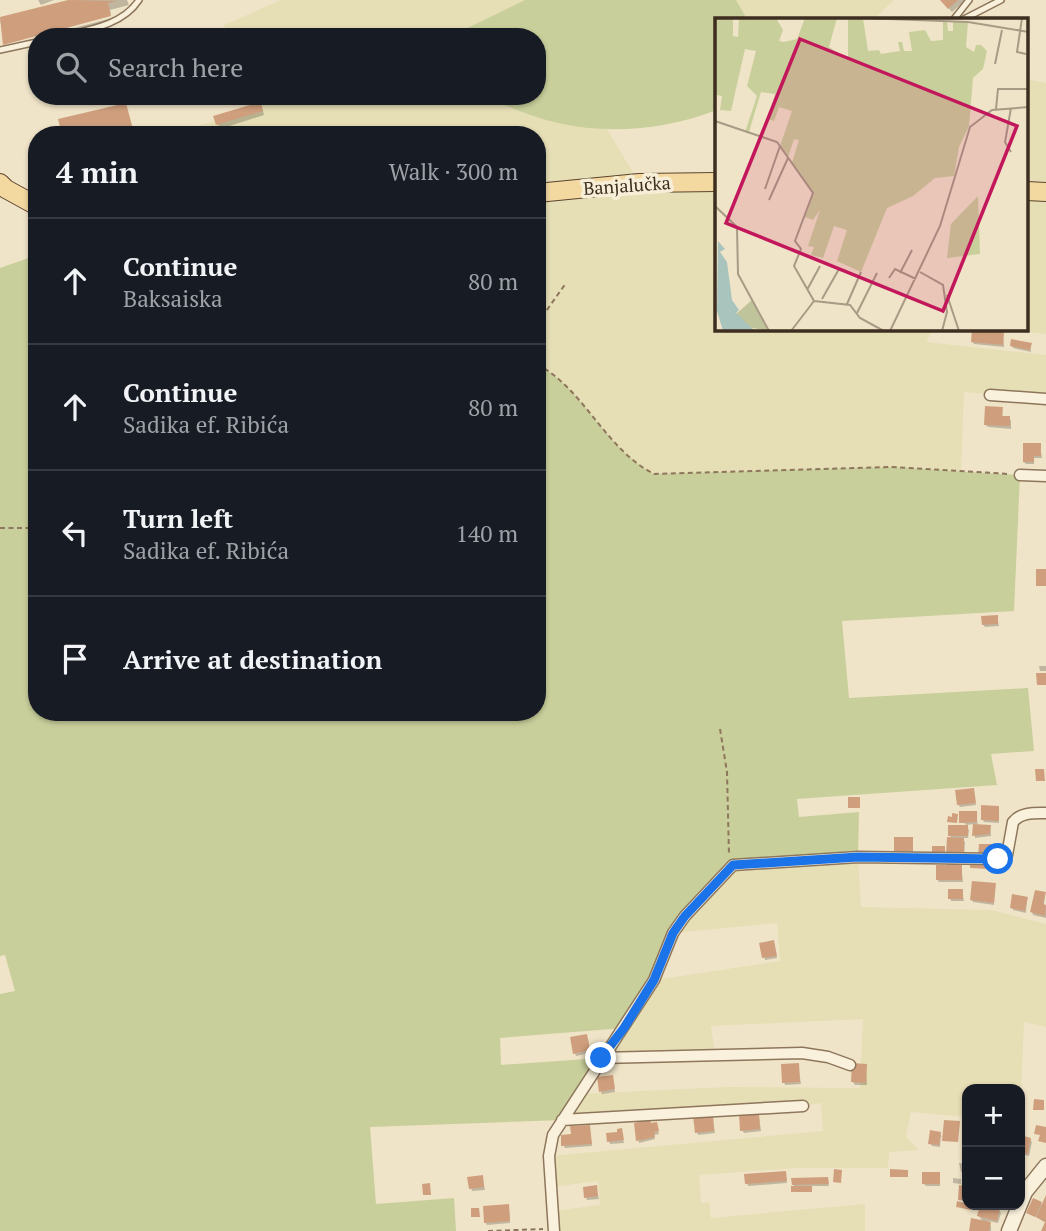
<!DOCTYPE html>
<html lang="en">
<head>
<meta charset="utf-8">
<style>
	:root { --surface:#171b24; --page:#20242c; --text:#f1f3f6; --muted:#9ea1a6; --line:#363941 }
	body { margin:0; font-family:"PT Serif",serif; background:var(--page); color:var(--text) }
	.controls { position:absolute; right:21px; bottom:21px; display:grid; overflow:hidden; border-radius:14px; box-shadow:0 2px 5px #0004 }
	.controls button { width:63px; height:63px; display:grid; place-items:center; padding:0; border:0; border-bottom:2px solid var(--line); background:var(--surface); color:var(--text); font:35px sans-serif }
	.stop { position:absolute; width:21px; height:21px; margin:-16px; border:5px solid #1a73e8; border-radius:50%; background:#fff }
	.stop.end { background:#1a73e8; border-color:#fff; box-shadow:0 2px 7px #0008 }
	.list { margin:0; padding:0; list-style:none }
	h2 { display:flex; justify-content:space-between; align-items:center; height:91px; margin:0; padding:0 28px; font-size:30px }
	h2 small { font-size:23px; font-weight:400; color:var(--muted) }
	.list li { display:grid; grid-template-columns:46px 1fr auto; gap:21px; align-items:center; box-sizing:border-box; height:126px; padding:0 28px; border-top:2px solid var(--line) }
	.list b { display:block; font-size:26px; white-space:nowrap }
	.list p { margin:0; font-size:23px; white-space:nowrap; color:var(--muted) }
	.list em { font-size:23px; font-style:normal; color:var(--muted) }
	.icon { flex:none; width:38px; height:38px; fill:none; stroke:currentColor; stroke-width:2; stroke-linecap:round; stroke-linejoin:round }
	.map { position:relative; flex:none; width:1046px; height:1231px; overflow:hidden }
	.search { position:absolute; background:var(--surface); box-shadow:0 2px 5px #0004; left:28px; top:28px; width:518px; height:77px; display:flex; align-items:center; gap:18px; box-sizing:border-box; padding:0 24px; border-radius:28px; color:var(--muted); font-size:26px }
	.panel { position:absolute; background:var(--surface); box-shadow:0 2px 5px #0004; left:28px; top:126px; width:518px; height:595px; border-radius:28px }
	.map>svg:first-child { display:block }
	.farmland { fill:#e6deb5 }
	.green { fill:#c9cf9b }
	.shadow { fill:#0003 }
	.building { fill:#cf9f7d }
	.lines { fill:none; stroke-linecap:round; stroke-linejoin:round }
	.service-casing { stroke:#8d765c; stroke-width:8 }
	.minor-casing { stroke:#8d765c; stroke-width:13 }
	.tertiary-casing { stroke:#8d765c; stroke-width:17 }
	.primary-casing { stroke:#5b4430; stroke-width:20 }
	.path { stroke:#8d765c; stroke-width:2; stroke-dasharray:5 3.5; stroke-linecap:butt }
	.service { stroke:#faf1dc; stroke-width:5 }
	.minor { stroke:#faf1dc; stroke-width:10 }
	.tertiary { stroke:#faf1dc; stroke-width:14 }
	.primary { stroke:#f3d9a0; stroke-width:18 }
	.route { stroke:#1a73e8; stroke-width:9 }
	.labels { text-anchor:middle; stroke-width:7; stroke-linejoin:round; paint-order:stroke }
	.street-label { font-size:18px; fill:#3d2e20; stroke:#f7eed8 }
	.inset-road { fill:none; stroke:#a89b85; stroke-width:2 }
	.view { fill:#c2185b; fill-opacity:0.15; stroke:#c2185b; stroke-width:3.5 }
	.inset-edge { fill:none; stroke:#3d2e20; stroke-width:3.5 }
</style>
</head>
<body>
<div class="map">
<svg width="1046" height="1231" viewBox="0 0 1046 1231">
	<rect width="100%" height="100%" fill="#f0e4c8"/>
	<path class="farmland" d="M281,0h244l-76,37h-222l-3,-12z
		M736,0h158l-20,19h-127z
		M1027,79l19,4v251l-43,-5h24z
		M243,96h239l33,13 44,14 48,6 32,54 78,-1v147h216l-7,13 120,13v44l-82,-7 -3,79 -69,-4 -238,7 -14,-7 -15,-13 -58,-67 -19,-17 -11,-6v-229h-366l76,-25z
		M858,857l3,50 130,3 55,14v103l-22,-5 -3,73 -1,-6 -50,-2 -3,2v28l-56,-5 -5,25 13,13 -30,2 -1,16h-91l-98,7 2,28 8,-1 2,16 154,-14v27h-311l-1,-20 47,-6 -2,-24 -46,6 -3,-31 274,-25 -2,-28 -18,3 -241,14 17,-26 148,-7 133,1 3,-69 -152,7 4,28 -114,4 53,-78 126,-19 -3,-38 -104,10 57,-67z"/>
	<path class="green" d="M525,0h211l11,19h-30v91c-49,19 -107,25 -159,13 -26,-6 -51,-17 -76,-27h55v-59h-88z
		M37,255v457h500v-348c48,26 68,85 117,110l238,-7 128,8 -6,136 -172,10 7,77 179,-10 6,63 -43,3 6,31 -200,14 2,18 60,-5 -1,45 -125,8 -48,51 -61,112 -124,10 1,27 100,-7 -39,62 -192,7 6,77 78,-6 2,33h-456v-237l15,-3 -10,-36 -5,1v-688z"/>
	<path class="shadow" d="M38,0h16l-13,5z
		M75,0h52l2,5 -19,5 1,4 -107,29 -4,-24z
		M941,0h25l-14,12z
		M112,18l2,5 -53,14h-21z
		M37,38v5l-32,3z
		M259,96l5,19 -44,14 -5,-12 37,-11z
		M125,105l10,30h-72z
		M1003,333l1,14 -30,-3 -2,-3z
		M1030,345l1,7 -18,-4 -1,-2z
		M1002,409l1,9h6l2,3v8l-23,-2 -2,-2z
		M1040,445l2,13h-8v6h-8l-2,-2z
		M997,617l2,9 -14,1 -2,-3z
		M1039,666h7v5h-6z
		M973,789l3,16 -16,2 -2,-3z
		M998,808l1,15 -15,-1 -1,-2z
		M976,812l2,14h12l1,10 -16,2 -1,-14 -8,1 3,5 -1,8h-6l3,4 -1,16 -15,-1 -5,-9 4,6 4,-15 -2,-3 15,-9 1,-3 -5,-2z
		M912,839l1,14h-15l-2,-2z
		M961,863l2,19h-24l-2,-3z
		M995,885l-1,20 -21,-3 -2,-3z
		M962,891l2,10h-13l-1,-3z
		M1045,894l-1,12h2v12l-13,-3 -1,-3z
		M1027,898l-1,15 -13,-3 -1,-3z
		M761,944l13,1 3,13 -12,2z
		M588,1038l2,15 -14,3 -1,-3z
		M798,1065l3,19 -16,1 -1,-3z
		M866,1066l1,19h-12l-2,-3z
		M613,1079l2,13 -13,2 -1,-2z
		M1020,1113l5,3 -2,16h-3z
		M759,1117l2,14 -17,2 -2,-3z
		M713,1119l2,14 -17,2 -1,-3z
		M636,1125l21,1 2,8 -5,1 1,4 -16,4z
		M589,1127l3,19 -27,2 -2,-3z
		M621,1130l3,13 -14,1 -1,-3z
		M940,1133l3,6 -2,-3 -1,11 -8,-1 -2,-3z
		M1020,1137l10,2 2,3 -3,14 -9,-2z
		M959,1163l8,1v9l-6,-1z
		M785,1173l2,10 -39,3 -1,-3z
		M939,1173l1,13h-14l-2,-2z
		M953,1178l8,1v5l-8,-1z
		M469,1179l14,1 2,10 -13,1z
		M827,1179l2,7h-18v6h-18l-1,-4h3l-2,-4z
		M596,1187l3,12 -12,1 -1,-3z
		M1046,1199v24l-18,-11 6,-12 9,5z
		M982,1205l17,5 2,3 -3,10 -10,-2 3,5v5h-20l12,-9 -4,-6z
		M509,1208l1,15 -23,2 -2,-3z"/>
	<path class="building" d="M68,0l49,1 -9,2 3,13 -108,29 -3,-28z
		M940,0h18l-10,9z
		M247,96h12l4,15 -47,14 -3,-9 37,-11z
		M126,103l8,30 -72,2 -4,-16z
		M972,329l32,3 -1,13 -32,-3z
		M1011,339l21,4 -2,7 -20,-4z
		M985,406l18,1 -1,9h8v10l-26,-1z
		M1023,443h18v13h-7v6h-11z
		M1036,569h10v17h-10z
		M998,615v9l-16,1 -1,-9z
		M1036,673h10v12h-9z
		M1035,769h9l1,12h-9z
		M974,788l2,15 -19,2 -2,-15z
		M848,797h12v11h-12z
		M981,805l18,1v15l-18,-1z
		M959,811h18v11l-18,1z
		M952,813l6,1 -1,9 -10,-1 1,-6 4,1z
		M973,824l18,1 -1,9 -18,2z
		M948,825h20v11h-20z
		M894,837h19v14h-19z
		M947,837l17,1v18l-18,-1z
		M979,844h15v13h-16z
		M932,846h13v9h-13z
		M947,861h15v19h-26v-15h11z
		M970,861l18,1v7l-18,-1z
		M972,881l24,2 -2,20 -24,-3z
		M948,889h15v10h-15z
		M1035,890l11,2 -3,12 3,1 -1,11 -15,-4z
		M1012,894l16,3 -3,14 -15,-3z
		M774,940l3,16 -15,2 -3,-15z
		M587,1034l3,16 -17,4 -3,-17z
		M799,1063l1,19 -18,1 -1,-19z
		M852,1063l15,1 -1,19 -15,-1z
		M613,1075l2,14 -16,3 -2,-15z
		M1034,1099l10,1v10h-11z
		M759,1112l1,17 -20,2 -1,-17z
		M713,1114l1,17 -19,2 -2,-17z
		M650,1119l1,4 6,-1 2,9 -5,1 1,5 -19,4 -2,-18z
		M944,1120l16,1 -2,21 -16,-1z
		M590,1125l2,19 -31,2v-11l10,-1 -1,-8z
		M1036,1125l10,2v16l-8,-2 2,-6 -6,-1z
		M622,1128l2,12 -17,2 -1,-9 11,-1v-3z
		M930,1130l11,2 -2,13 -11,-1z
		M1020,1135l11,3 -3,16 -8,-2z
		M834,1169l8,1 -1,13 -8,-1z
		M890,1169l18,1v7h-18z
		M786,1171l1,10 -42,3 -1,-10z
		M922,1172h18v12h-18z
		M483,1175l1,12 -15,2 -2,-12z
		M828,1177l1,7 -37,1 -1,-7z
		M430,1183l1,12h-8l-1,-11z
		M597,1185l1,11 -14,2 -1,-11z
		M959,1185l8,1v15l-9,-1z
		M791,1186h21v6h-21z
		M1046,1195v36h-5l4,-9 -9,-5z
		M1033,1198l9,4 -7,15 -9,-4z
		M957,1201l15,4 -1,5 -15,-3z
		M509,1204l1,17 -26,2 -1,-17z
		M980,1205l20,3 -3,13 -20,-5z
		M471,1208h8l1,9h-9z
		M971,1218l20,4 -2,9h-20z"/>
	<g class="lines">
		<defs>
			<path id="service" d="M954,19l15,-19
				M964,19l37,-19
				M58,37c29,-7 64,-11 81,-37
				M0,50l37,-8"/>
			<path id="minor" d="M990,395l56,4
				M1020,475l26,1
				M601,1058l201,-5 26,4 22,8
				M562,1120l241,-14
				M554,1231l-5,-75 4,-21 101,-155 19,-47 12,-17 48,-51 125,-8 140,2 9,-4 6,-33c8,-10 21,-9 33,-9"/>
			<path id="tertiary" d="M1009,1231l16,-39 21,-26"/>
			<path id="primary" d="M0,183l6,6 31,17
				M1027,191l19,1
				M537,193l102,-10 78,-1"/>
		</defs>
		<use href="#service" class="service-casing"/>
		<use href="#minor" class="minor-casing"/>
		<use href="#tertiary" class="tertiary-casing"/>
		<use href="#primary" class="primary-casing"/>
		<path class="path" d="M537,324l29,-41
			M537,364c48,26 68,85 117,110l238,-7 117,7
			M0,528h29l8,-3
			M720,729l7,43 2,83
			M488,1231l55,-2"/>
		<use href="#service" class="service"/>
		<use href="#minor" class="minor"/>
		<use href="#tertiary" class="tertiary"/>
		<use href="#primary" class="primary"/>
	</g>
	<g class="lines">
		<path class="route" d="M601,1058l23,-30 30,-48 19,-47 12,-17 48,-51 125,-8 140,2"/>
	</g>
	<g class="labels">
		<g class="street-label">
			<text transform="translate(627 186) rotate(-4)" y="6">Banjalučka</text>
		</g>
	</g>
	<g transform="translate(715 18)">
		<rect width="313" height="313" fill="#f0e4c8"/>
		<path d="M0,0h18v18l5,1 1,-19h37l7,12 -4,11 5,1 13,-3 8,-21h32l-8,29 19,12v-41h15l5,33 11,-1 2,4 19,-3 -2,-9h4l2,9h8l-3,-19 16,-2 6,11 12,-1v-19h4l1,10h5v-10l15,1 -2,25 8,5 2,-7h5l6,6 -4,18 -10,9 -4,48 -10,21 -5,29 -19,2 -22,18 -26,12 -26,64 -24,-11 10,-31 -13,-4 -11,32 -12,-3 3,-8 -6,-1 12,-36 -7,10 -8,-3 8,-23 -21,-31 7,-23 -5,-1 -6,18 -8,-11 12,-35 -13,-4 -5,14 -6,-2 7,-25 -14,-2 -12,40h-4l12,-36 -10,-10 9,-35 -11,-2 -14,62 -11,-1 2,-14 -5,-1 -2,8zM263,178l2,58 -33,4 4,-34z" fill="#c9cf9b"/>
		<path d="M37,282l16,31 -20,-4 -12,-13z" fill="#bfc49a"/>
		<path d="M3,223l7,8 -5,3 7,10 5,38 7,10 -3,3 19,18h-32l-6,-20z" fill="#a9c4bc"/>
		<path class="inset-road" d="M147,0l106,4 61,10M307,0l-5,34 9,2M280,46l7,-34M281,91l2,-20h31M0,103l62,21 36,51 -18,48 6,8 -7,17 20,35 -23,30M296,134l-6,-10 6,-34M50,171l15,-43M54,182l19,-42M0,188l22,21 1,47 31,57M205,254l23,13 4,27 -5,19M185,255l12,-23M174,260l6,-9 21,10M92,272l13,-24M232,277l12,36M107,281l17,-30M99,283l36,4 10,13 24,13M132,286l14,-32M142,295l20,-40M175,313l50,-105 30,-99 22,-17 37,-3"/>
		<path class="view" d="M85,21l217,87 -74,185 -217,-88z"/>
		<rect width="313" height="313" class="inset-edge"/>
	</g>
</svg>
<div class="controls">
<button>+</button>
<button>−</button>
</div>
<div class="stop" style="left:998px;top:859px"></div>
<div class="stop end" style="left:601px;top:1058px"></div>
<div class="search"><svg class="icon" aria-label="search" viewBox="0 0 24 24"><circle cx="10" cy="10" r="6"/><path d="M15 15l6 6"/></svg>Search here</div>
<section class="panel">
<h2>4 min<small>Walk · 300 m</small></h2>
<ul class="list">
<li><svg class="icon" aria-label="ahead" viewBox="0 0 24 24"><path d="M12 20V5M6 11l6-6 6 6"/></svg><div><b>Continue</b><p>Baksaiska</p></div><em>80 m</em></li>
<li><svg class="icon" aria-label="ahead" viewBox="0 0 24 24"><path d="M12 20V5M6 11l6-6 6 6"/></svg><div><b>Continue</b><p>Sadika ef. Ribića</p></div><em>80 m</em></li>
<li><svg class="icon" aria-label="left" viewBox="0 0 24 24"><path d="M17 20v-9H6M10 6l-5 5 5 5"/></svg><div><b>Turn left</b><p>Sadika ef. Ribića</p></div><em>140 m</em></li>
<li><svg class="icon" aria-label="arrive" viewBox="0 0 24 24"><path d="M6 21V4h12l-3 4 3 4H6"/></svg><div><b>Arrive at destination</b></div></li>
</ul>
</section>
</div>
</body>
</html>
